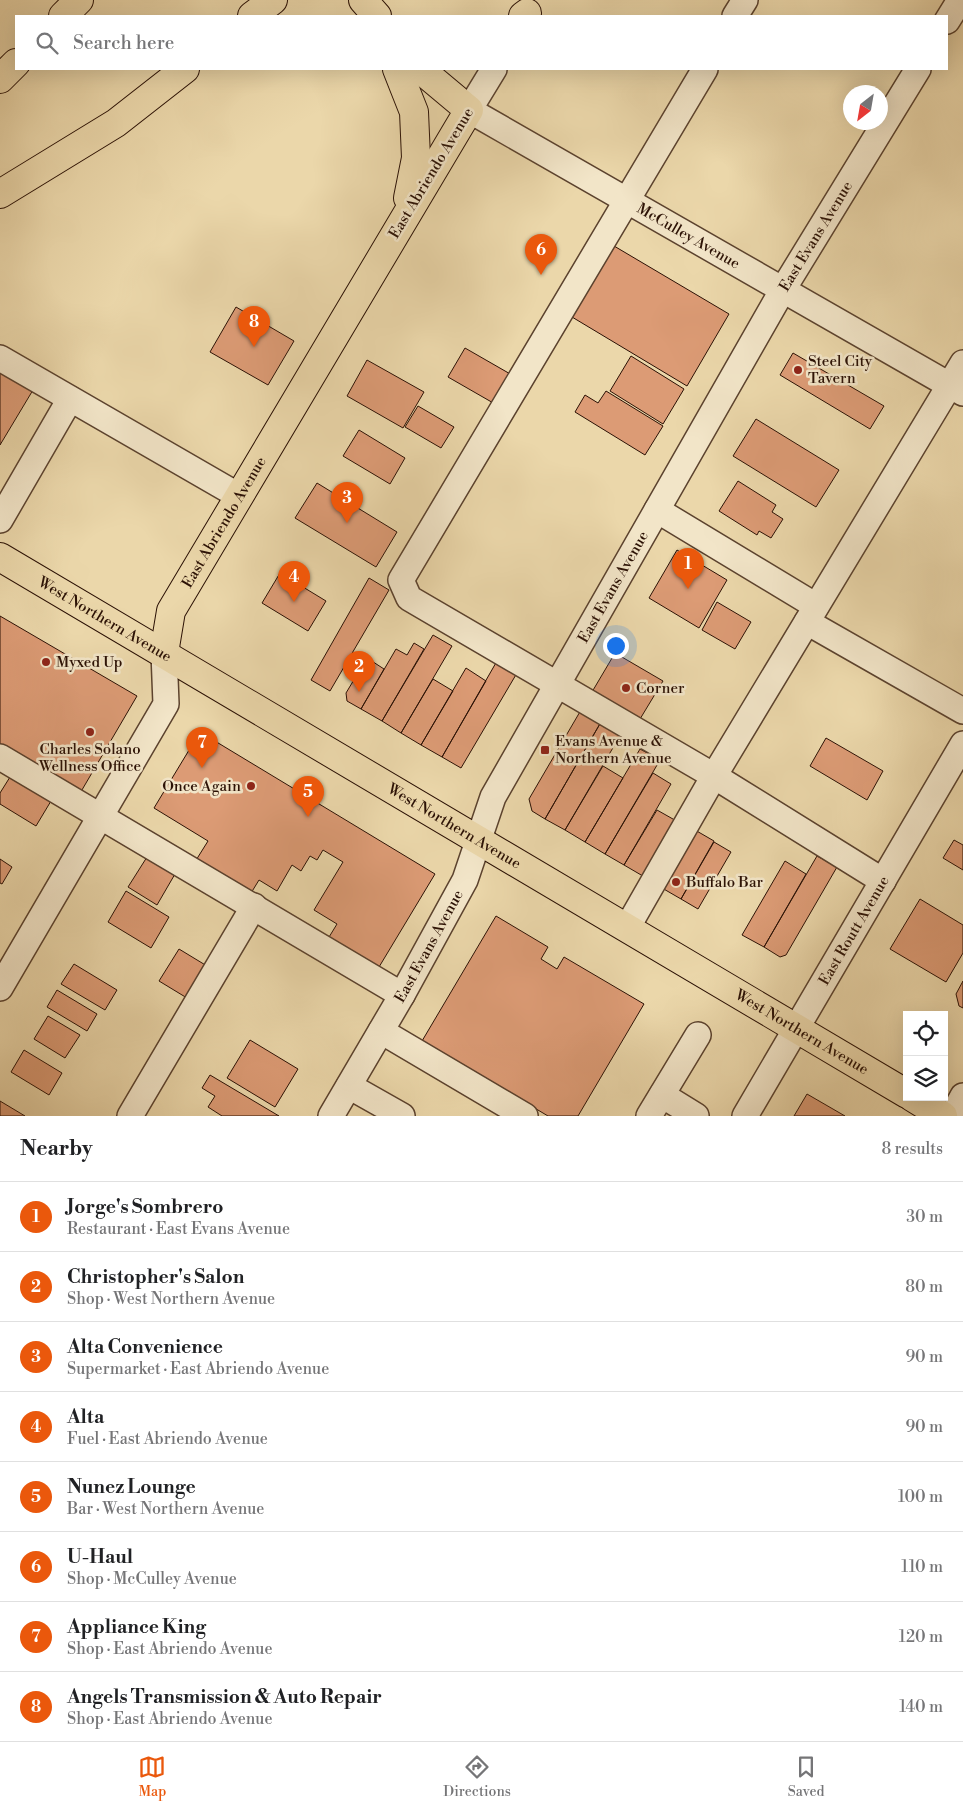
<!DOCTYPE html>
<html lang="en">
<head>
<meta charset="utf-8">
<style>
	:root { --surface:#fff; --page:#f6f6f6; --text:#202124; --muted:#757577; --line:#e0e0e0; --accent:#ea580c }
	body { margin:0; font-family:"Libre Bodoni",serif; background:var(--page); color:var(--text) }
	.controls { position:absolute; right:15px; bottom:15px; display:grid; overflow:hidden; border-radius:0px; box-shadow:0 5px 20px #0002 }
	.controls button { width:45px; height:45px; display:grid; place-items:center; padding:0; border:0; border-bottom:1px solid var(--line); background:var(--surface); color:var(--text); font:25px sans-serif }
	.compass { position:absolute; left:843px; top:85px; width:45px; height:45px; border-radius:50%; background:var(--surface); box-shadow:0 5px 20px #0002; rotate:211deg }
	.you { position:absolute; left:615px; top:645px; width:18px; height:18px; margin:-12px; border:4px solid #fff; border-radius:50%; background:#1a73e8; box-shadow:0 0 0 8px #1a73e833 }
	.badge { display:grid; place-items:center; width:32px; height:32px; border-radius:50%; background:var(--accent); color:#fff; font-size:16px; font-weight:700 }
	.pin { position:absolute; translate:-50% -41px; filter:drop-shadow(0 1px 2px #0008) }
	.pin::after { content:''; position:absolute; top:26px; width:18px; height:15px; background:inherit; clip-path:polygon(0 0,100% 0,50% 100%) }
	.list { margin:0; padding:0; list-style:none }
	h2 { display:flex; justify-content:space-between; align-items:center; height:65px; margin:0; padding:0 20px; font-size:21px }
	h2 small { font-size:16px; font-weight:400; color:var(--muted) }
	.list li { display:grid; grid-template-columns:32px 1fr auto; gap:15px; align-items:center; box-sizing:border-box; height:70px; padding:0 20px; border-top:1px solid var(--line) }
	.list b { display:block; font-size:19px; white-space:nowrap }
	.list p { margin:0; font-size:16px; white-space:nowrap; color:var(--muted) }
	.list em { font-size:16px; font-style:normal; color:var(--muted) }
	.icon { flex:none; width:28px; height:28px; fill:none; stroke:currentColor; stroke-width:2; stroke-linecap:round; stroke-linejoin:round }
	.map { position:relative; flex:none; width:963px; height:1116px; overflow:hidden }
	.search { position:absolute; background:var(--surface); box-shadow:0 5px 20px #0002; left:15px; right:15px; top:15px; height:55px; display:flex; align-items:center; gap:12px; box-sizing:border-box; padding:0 18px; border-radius:0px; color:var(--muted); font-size:19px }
	.sheet { height:625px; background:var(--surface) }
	nav { display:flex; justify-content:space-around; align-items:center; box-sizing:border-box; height:70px; border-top:1px solid var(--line); background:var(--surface); font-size:14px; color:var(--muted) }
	nav a { display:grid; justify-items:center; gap:2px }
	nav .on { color:var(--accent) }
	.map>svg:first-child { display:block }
	.building { fill:#dc9b75; stroke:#2b1105 }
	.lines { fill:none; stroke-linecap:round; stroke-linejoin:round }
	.minor-casing { stroke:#5b422e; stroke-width:28 }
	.major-casing { stroke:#2b1105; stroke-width:30 }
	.highway-casing { stroke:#2b1105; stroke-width:30 }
	.minor { stroke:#f2e5c8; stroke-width:25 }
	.major { stroke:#ebd7aa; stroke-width:28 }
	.highway { stroke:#ebd7aa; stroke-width:28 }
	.poi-dot { fill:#8f2418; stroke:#f2e5c8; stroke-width:2 }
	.labels { text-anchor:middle; stroke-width:5; stroke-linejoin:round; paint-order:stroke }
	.street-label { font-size:15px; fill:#2b1105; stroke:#f2e5c8 }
	.poi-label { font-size:15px; fill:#2b1105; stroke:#f2e5c8; text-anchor:start }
</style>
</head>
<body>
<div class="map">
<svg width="963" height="1116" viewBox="0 0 963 1116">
	<rect width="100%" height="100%" fill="#ebd7aa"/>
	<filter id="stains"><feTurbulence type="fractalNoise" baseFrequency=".004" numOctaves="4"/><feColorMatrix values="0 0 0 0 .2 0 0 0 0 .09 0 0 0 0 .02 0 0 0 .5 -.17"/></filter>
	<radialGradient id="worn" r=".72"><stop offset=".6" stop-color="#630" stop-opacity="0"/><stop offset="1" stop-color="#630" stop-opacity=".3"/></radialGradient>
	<path class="building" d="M609,243l120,71 -42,72 -120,-72z
		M236,307l58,34 -26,44 -58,-33z
		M465,348l47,27 -17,29 -47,-27z
		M793,353l91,53 -14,23 -90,-54z
		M631,356l53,33 -21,35 -53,-33z
		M367,360l57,32 -21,36 -56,-32z
		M0,371l33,19 -33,55z
		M606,391l57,35 -18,29 -70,-43 10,-17 13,8z
		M418,406l36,21 -13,21 -36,-21z
		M756,419l83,51 -23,37 -83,-51z
		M359,430l46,28 -15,26 -47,-28z
		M738,481l38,24 -4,7 11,7 -12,19 -12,-7 -2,4 -38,-24z
		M317,483l80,49 -21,35 -81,-49z
		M677,550l50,30 -28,48 -50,-30z
		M280,573l46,28 -18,30 -46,-28z
		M369,578l20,12 -59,101 -19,-11z
		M717,602l34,20 -16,27 -33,-19z
		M0,616l137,80 -58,99 -79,-46z
		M433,635l19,11 -51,87 -19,-12z
		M414,643l10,6 -42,72 -21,-12 35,-60 11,6z
		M615,653l48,28 -26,43 -48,-27z
		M367,658l17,11 -23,40 -14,-8 -1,-8z
		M497,661l20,12 -56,95 -19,-11z
		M466,668l20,13 -44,76 -21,-12z
		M433,679l20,12 -32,54 -20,-12z
		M581,710l20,12 -56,97 -13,-8 -3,-12z
		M601,722l20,12 -56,96 -20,-11z
		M200,732l235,142 -59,98 -50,-30 11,-18 -23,-14 29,-48 -20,-12 -6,10 -7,-4 -9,15 -9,-6 -15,26 -18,-11 -11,18 -55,-33 15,-24 -54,-33z
		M826,738l57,33 -16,29 -57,-34z
		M640,749l20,11 -55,94 -20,-12z
		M603,766l20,12 -38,64 -20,-12z
		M653,773l18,11 -47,81 -19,-11z
		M10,777l41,24 -15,25 -36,-22v-11z
		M657,810l23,13 -32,56 -24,-14z
		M695,830l19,11 -33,58 -19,-11z
		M954,840l9,5v25l-20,-12z
		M714,842l17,10 -33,57 -17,-10z
		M817,856l20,11 -51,88 -6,2 -16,-10z
		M147,857l28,17 -18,31 -29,-18z
		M0,859l12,8 -10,17 -2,-1z
		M785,861l21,13 -42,73 -22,-12z
		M126,891l43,26 -18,31 -43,-26z
		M920,899l43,26v28l-17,29 -56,-33z
		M496,916l52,31 -7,12 16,10 7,-12 80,47 -66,112h-30l-126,-75z
		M179,949l28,17 -20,32 -28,-17z
		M74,964l43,26 -12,20 -44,-26z
		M963,981v27l-4,-2 -3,-12z
		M57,990l40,24 -10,17 -40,-24z
		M48,1016l32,19 -15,23 -31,-19z
		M250,1040l48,29 -23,38 -48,-29z
		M24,1050l38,23 -13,22 -38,-23z
		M210,1075l69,41h-57l-14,-9 7,-11 -13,-8z
		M807,1094l38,22h-51z
		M0,1101l25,15h-25z"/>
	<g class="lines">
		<defs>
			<g id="minor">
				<path d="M735,16l10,-16"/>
				<path d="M947,21l13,-21"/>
				<path id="s1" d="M494,69l-25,41 494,283"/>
				<path d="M705,69l-304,511 8,18 305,178 169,105"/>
				<path d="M0,358l239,138"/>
				<path d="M657,510l159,96"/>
				<path d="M0,520l70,-121"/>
				<path d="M807,622l156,89"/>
				<path d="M0,757l402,238"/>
				<path d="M627,928l87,-152 249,-413"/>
				<path d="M0,988l166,-284 -2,-51"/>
				<path d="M381,1031l144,85"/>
				<path d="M349,1086l53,30"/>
				<path d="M662,1095l34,21"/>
				<path d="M130,1116l124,-210"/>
				<path id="s2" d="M331,1116l71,-121 63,-115 28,-83 289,-506 136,-222"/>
				<path d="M649,1116l49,-81"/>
				<path id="s3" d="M745,1116l218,-372"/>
				<path d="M952,1116l11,-20"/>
			</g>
			<g id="major">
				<path d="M363,0l14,16"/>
				<path d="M523,16l4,-3"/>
				<path d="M397,69l17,43 2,46 -8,40"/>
				<path id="s4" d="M0,557l907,537"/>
				<path id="s5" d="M164,653l7,-42 298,-501 -49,-41"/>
				<path d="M912,1097l31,19"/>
			</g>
			<path id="highway" d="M63,16l16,-16
				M252,16l21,-16
				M0,79l16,-16
				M0,194l116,-71 69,-54"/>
		</defs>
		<use href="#minor" class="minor-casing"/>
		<use href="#major" class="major-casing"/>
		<use href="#highway" class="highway-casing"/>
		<use href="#minor" class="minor"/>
		<use href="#major" class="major"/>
		<use href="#highway" class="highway"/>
	</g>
	<g class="poi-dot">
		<circle cx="798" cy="370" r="5"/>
		<circle cx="46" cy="662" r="5"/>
		<circle cx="626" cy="688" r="5"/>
		<circle cx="90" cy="732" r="5"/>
		<rect x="540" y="745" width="10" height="10" rx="2.5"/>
		<circle cx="251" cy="786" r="5"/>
		<circle cx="676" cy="882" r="5"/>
	</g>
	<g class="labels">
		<g class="street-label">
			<text transform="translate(431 173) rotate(-59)" y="5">East Abriendo Avenue</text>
			<text dy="5" stroke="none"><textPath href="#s2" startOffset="1006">East Evans Avenue</textPath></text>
			<text dy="5" stroke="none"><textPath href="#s1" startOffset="301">McCulley Avenue</textPath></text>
			<text dy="5" stroke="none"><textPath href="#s5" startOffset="146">East Abriendo Avenue</textPath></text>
			<text dy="5" stroke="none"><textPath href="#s2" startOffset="601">East Evans Avenue</textPath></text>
			<text dy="5" stroke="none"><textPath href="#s4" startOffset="122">West Northern Avenue</textPath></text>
			<text dy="5" stroke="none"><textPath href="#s4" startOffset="528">West Northern Avenue</textPath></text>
			<text dy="5" stroke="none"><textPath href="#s3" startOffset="215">East Routt Avenue</textPath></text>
			<text dy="5" stroke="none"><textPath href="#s2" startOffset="196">East Evans Avenue</textPath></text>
			<text dy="5" stroke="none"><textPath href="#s4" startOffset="932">West Northern Avenue</textPath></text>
		</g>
		<g class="poi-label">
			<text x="808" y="366">Steel City<tspan x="808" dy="17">Tavern</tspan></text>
			<text x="56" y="667">Myxed Up</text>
			<text x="636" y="693">Corner</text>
			<text x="555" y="746">Evans Avenue &amp;<tspan x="555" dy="17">Northern Avenue</tspan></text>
			<text x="90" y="754" text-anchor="middle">Charles Solano<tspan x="90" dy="17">Wellness Office</tspan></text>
			<text x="241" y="791" text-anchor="end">Once Again</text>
			<text x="686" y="887">Buffalo Bar</text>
		</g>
	</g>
	<rect width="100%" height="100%" filter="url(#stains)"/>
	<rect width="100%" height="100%" fill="url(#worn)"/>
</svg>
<div class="controls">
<button><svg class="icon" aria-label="locate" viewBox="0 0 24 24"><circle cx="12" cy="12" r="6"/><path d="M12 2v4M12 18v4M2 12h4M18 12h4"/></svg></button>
<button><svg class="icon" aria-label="layers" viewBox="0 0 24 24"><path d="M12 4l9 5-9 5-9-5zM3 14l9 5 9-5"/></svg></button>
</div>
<svg class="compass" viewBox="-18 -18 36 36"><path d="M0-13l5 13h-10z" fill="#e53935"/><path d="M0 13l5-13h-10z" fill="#757577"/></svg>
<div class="you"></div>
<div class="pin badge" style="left:688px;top:589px">1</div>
<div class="pin badge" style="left:359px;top:692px">2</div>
<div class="pin badge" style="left:347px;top:523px">3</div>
<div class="pin badge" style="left:294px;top:602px">4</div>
<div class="pin badge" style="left:308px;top:817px">5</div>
<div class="pin badge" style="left:541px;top:275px">6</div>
<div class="pin badge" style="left:202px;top:768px">7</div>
<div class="pin badge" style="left:254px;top:347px">8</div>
<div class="search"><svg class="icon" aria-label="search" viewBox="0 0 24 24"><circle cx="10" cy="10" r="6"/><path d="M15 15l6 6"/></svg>Search here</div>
</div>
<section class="sheet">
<h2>Nearby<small>8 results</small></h2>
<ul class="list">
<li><span class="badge">1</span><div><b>Jorge's Sombrero</b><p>Restaurant · East Evans Avenue</p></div><em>30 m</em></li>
<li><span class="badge">2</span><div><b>Christopher's Salon</b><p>Shop · West Northern Avenue</p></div><em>80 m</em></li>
<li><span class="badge">3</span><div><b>Alta Convenience</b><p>Supermarket · East Abriendo Avenue</p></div><em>90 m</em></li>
<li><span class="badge">4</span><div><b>Alta</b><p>Fuel · East Abriendo Avenue</p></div><em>90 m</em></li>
<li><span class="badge">5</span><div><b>Nunez Lounge</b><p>Bar · West Northern Avenue</p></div><em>100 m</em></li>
<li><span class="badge">6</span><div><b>U-Haul</b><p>Shop · McCulley Avenue</p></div><em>110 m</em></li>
<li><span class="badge">7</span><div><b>Appliance King</b><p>Shop · East Abriendo Avenue</p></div><em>120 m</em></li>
<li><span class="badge">8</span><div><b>Angels Transmission &amp; Auto Repair</b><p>Shop · East Abriendo Avenue</p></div><em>140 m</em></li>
</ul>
</section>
<nav>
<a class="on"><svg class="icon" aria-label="map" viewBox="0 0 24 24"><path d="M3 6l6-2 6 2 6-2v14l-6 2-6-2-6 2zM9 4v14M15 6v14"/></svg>Map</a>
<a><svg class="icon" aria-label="directions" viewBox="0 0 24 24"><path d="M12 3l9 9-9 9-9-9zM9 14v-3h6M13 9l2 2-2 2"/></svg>Directions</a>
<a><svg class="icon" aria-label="saved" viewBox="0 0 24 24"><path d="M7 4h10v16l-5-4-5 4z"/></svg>Saved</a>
</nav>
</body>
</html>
